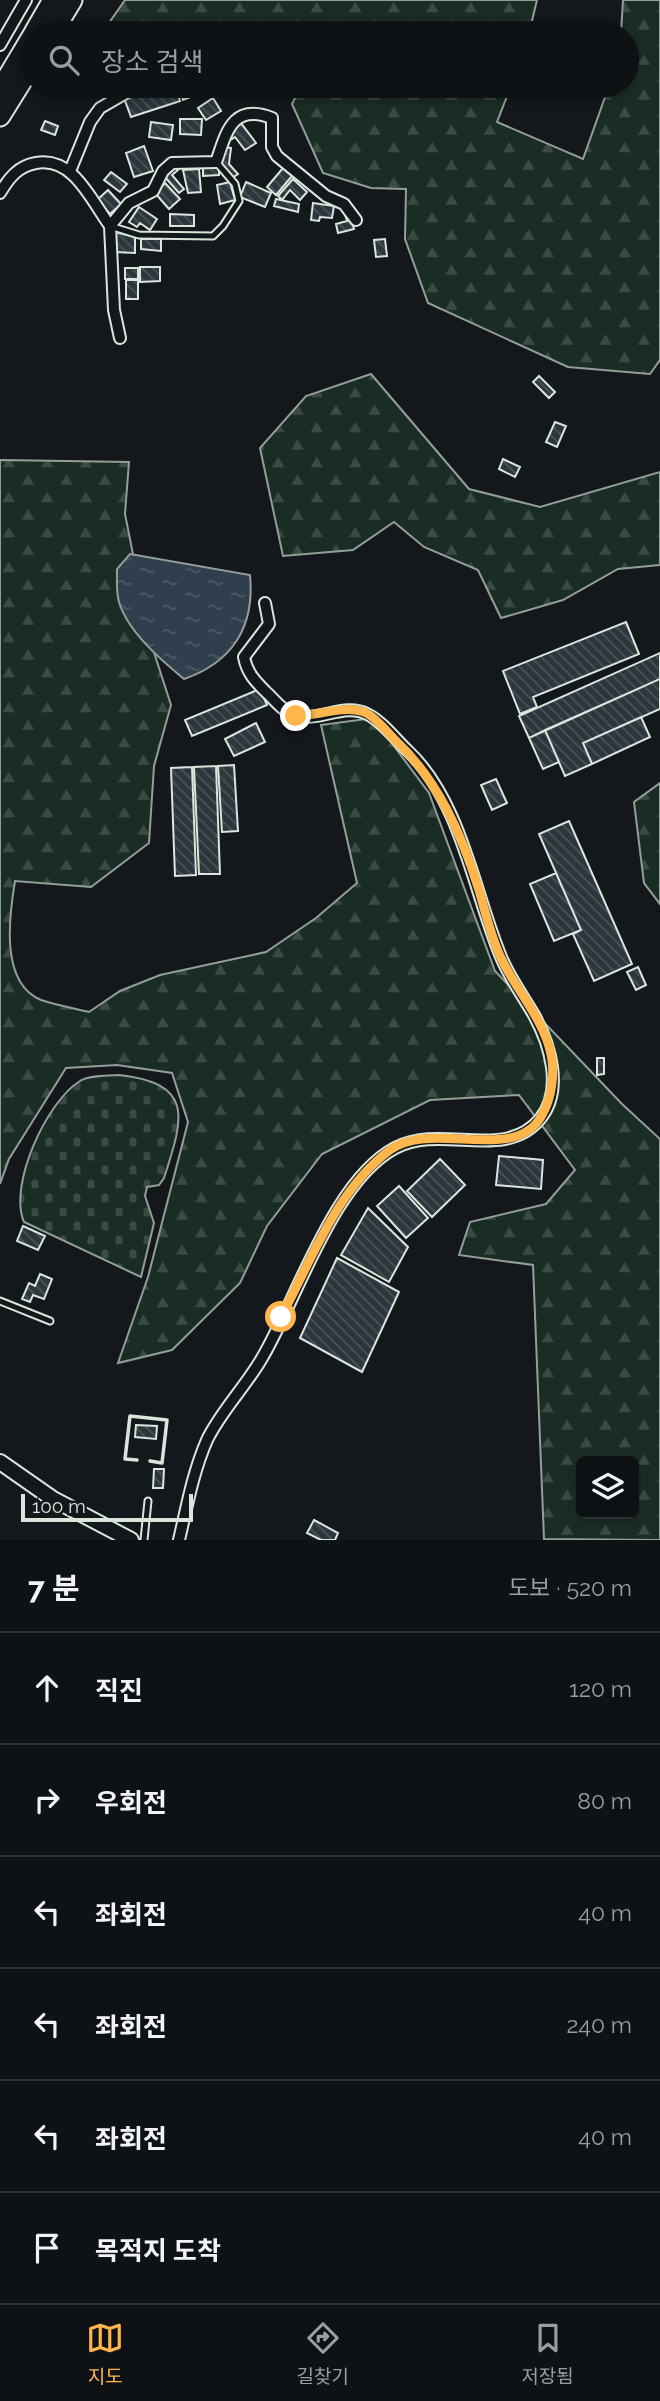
<!DOCTYPE html>
<html lang="ko">
<head>
<meta charset="utf-8">
<style>
	:root { --surface:#0f1215; --page:#1d2022; --text:#f1f3f6; --muted:#9b9ea0; --line:#2f3234; --accent:#ffb74d }
	body { margin:0; font-family:Raleway,"Noto Sans KR",sans-serif; background:var(--page); color:var(--text) }
	.controls { position:absolute; right:21px; bottom:21px; display:grid; overflow:hidden; border-radius:10px; box-shadow:0 4px 10px #0003 }
	.controls button { width:63px; height:63px; display:grid; place-items:center; padding:0; border:0; border-bottom:2px solid var(--line); background:var(--surface); color:var(--text); font:35px sans-serif }
	.scale { position:absolute; left:21px; bottom:18px; width:172px; box-sizing:border-box; padding-left:7px; border:4px solid #d8e6dc; border-top:0; font-size:19px; line-height:24px; white-space:nowrap; color:#d8e6dc; -webkit-text-stroke:5px #14181c; paint-order:stroke }
	.stop { position:absolute; width:21px; height:21px; margin:-16px; border:5px solid #ffb74d; border-radius:50%; background:#fff }
	.stop.end { background:#ffb74d; border-color:#fff; box-shadow:0 2px 7px #0008 }
	.list { margin:0; padding:0; list-style:none }
	h2 { display:flex; justify-content:space-between; align-items:center; height:91px; margin:0; padding:0 28px; font-size:30px }
	h2 small { font-size:23px; font-weight:400; color:var(--muted) }
	.list li { display:grid; grid-template-columns:46px 1fr auto; gap:21px; align-items:center; box-sizing:border-box; height:112px; padding:0 28px; border-top:2px solid var(--line) }
	.list b { display:block; font-size:26px; white-space:nowrap }
	.list em { font-size:23px; font-style:normal; color:var(--muted) }
	.icon { flex:none; width:38px; height:38px; fill:none; stroke:currentColor; stroke-width:2; stroke-linecap:round; stroke-linejoin:round }
	.map { position:relative; flex:none; width:660px; height:1540px; overflow:hidden }
	.search { position:absolute; background:var(--surface); box-shadow:0 4px 10px #0003; left:21px; right:21px; top:21px; height:77px; display:flex; align-items:center; gap:18px; box-sizing:border-box; padding:0 24px; border-radius:38px; color:var(--muted); font-size:26px }
	.sheet { height:763px; background:var(--surface) }
	nav { display:flex; justify-content:space-around; align-items:center; box-sizing:border-box; height:98px; border-top:2px solid var(--line); background:var(--surface); font-size:19px; color:var(--muted) }
	nav a { display:grid; justify-items:center; gap:4px }
	nav .on { color:var(--accent) }
	.map>svg:first-child { display:block }
	.forest { fill:url(#forest-firs); stroke:#939e99; stroke-width:2; fill-rule:evenodd }
	.cemetery { fill:url(#cemetery-stones); stroke:#939e99; stroke-width:2 }
	.water { fill:url(#water-ripples); stroke:#939e99; stroke-width:2 }
	.building { fill:url(#building-back-hatch); stroke:#d8e6dc; stroke-width:2 }
	.lines { fill:none; stroke-linecap:round; stroke-linejoin:round }
	.lane-casing { stroke:#d8e6dc; stroke-width:9 }
	.street-casing { stroke:#d8e6dc; stroke-width:14 }
	.secondary-casing { stroke:#d8e6dc; stroke-width:18 }
	.highway-casing { stroke:#d8e6dc; stroke-width:23 }
	.lane { stroke:#14181c; stroke-width:5 }
	.street { stroke:#14181c; stroke-width:10 }
	.secondary { stroke:#14181c; stroke-width:14 }
	.highway { stroke:#14181c; stroke-width:19 }
	.wall { stroke:#d8e6dc; stroke-width:3.5 }
	.route { stroke:#ffb74d; stroke-width:9 }
</style>
</head>
<body>
<div class="map">
<svg width="660" height="1540" viewBox="0 0 660 1540">
	<defs>
		<pattern id="forest-firs" width="22" height="20" patternUnits="userSpaceOnUse" patternTransform="scale(1.75)"><rect width="22" height="20" fill="#1a2d24"/><path d="M5 1l3.5 6h-7zM16 11l3.5 6h-7z" fill="#3b4b43"/></pattern>
		<pattern id="cemetery-stones" width="16" height="16" patternUnits="userSpaceOnUse" patternTransform="scale(1.75)"><rect width="16" height="16" fill="#1a2d24"/><path d="M2 7V4a2 2 0 0 1 4 0v3zM10 15v-3a2 2 0 0 1 4 0v3z" fill="#3b4b43"/></pattern>
		<pattern id="water-ripples" width="26" height="14" patternUnits="userSpaceOnUse" patternTransform="scale(1.75)"><rect width="26" height="14" fill="#2f3f4d"/><path d="M2 4q2-2 4 0t4 0M15 11q2-2 4 0t4 0" fill="none" stroke="#4c5b66"/></pattern>
		<pattern id="building-back-hatch" width="6" height="6" patternUnits="userSpaceOnUse" patternTransform="scale(1.75)"><rect width="6" height="6" fill="#2c363c"/><path d="M-1 5l2 2M0 0l6 6M5-1l2 2" fill="none" stroke="#4a5358"/></pattern>
	</defs>
	<rect width="100%" height="100%" fill="#14181c"/>
	<path class="forest" d="M125,0h412l-8,33h-427z
		M623,0h37v360l-10,14 -82,-7 -140,-64 -23,-64 1,-50 -35,-1 -48,-15 -31,-69 9,-18h210l-14,36 86,37 26,-73h18v-53h-6z
		M371,374l98,115 71,18 120,-35v93l-42,4 -55,31 -62,18 -23,-48 -54,-23 -30,-25 -41,28 -70,6 -23,-108 46,-52z
		M0,460l129,2 -4,52 25,126 21,65 -17,61 -5,77 -58,44 -76,-6c-6,36 -15,102 26,119 15,5 32,8 48,12l31,-21 40,-16 106,-23 50,-34 41,-35 -36,-158 52,-7 56,75 66,178 127,133 38,35v401l-116,-1 -11,-274 -74,-10 11,-33 76,-18 29,-34 -56,-75 -89,5 -108,54 -55,72 -27,57 -68,67 -54,13 30,-86 40,-155 -16,-49 -55,-8 -51,3 -57,91 -9,25zM581,1461h53v53h-53z
		M660,783v121l-16,-21 -10,-81z"/>
	<path class="cemetery" d="M118,1075c78,8 65,44 46,103l-5,7 -12,2 -2,9 9,27 -13,54 -117,-55c-16,-37 23,-121 56,-141 9,-6 27,-5 38,-6z"/>
	<path class="water" d="M130,554l120,21c5,51 -17,87 -66,104 -23,-19 -56,-47 -65,-77 -3,-10 -2,-22 -2,-33z"/>
	<path class="building" d="M147,86h28l5,15 -49,16 -7,-19 25,-8z
		M193,86l3,9 -13,5 -4,-13z
		M236,86h22v11l-22,-1z
		M213,98l8,13 -15,9 -8,-12z
		M180,119h22l-1,16 -21,-1z
		M45,121l13,5 -3,9 -14,-5z
		M151,122l22,3 -2,15 -22,-3z
		M241,123l15,20 -11,7 -10,-13 -3,2 -4,-7z
		M144,146l9,25 -19,6 -8,-24z
		M222,147l9,1 -2,16 9,10 -6,4 -11,-13z
		M174,166l4,4 -6,5 12,14 -5,4 -16,-18z
		M219,167v8l-16,1v-8z
		M283,168l9,8 -16,19 -9,-8z
		M199,169l2,23 -13,1 -5,-23z
		M111,172l16,12 -7,8 -16,-12z
		M293,179l14,13 -7,8 -10,-10 -8,10 -4,-4z
		M230,182l5,18 -15,4 -3,-19z
		M246,182l25,11 -6,14 -25,-10z
		M165,183l15,16 -11,10 -14,-16z
		M108,190l13,14 -11,10 -13,-14z
		M276,199l23,5 -1,8 -24,-6z
		M313,203l21,3 -2,12 -12,-1 -1,4 -8,-1z
		M139,207l18,12 -7,11 -10,-7 -3,4 -8,-5z
		M344,211l5,1 5,17 -16,4 -2,-9 11,-3z
		M170,214l24,1v11h-24z
		M115,232l20,5v16l-20,-1z
		M141,239h20v12l-20,-2z
		M385,239l2,17 -11,1 -2,-17z
		M140,267h20v14l-20,1z
		M125,268h13v11h-13z
		M126,280h12v19h-12z
		M539,376l16,16 -6,6 -16,-16z
		M555,422l11,4 -9,21 -11,-5z
		M503,459l17,8 -5,10 -16,-8z
		M626,622l13,32 -106,43 4,10 -17,7 -17,-43z
		M660,653v26l-131,59 -10,-22z
		M660,679v30l-77,34 9,21 -27,12 -20,-46z
		M260,689l7,16 -75,31 -7,-16z
		M641,717l9,20 -58,27 -9,-21z
		M256,723l9,19 -31,14 -9,-17z
		M545,730l14,32 -16,7 -14,-31z
		M234,765l4,66 -16,1 -4,-66z
		M216,766l4,108h-21l-5,-107z
		M192,767l4,108 -21,1 -4,-108z
		M496,779l11,24 -15,7 -11,-25z
		M569,821l63,143 -38,17 -21,-47 8,-4 -42,-96z
		M556,873l25,57 -27,11 -24,-57z
		M638,967l8,18 -10,5 -9,-18z
		M597,1058h7v16l-7,1z
		M499,1156l44,4 -2,29 -45,-4z
		M440,1159l25,26 -33,32 -25,-26z
		M399,1186l29,32 -22,20 -29,-32z
		M368,1208l40,39 -19,35 -48,-27z
		M23,1226l22,10 -7,14 -21,-9z
		M337,1258l62,34 -37,80 -62,-34z
		M40,1274l12,5 -8,20 -11,-4 -3,7 -8,-3 7,-16 6,3z
		M136,1425l21,1 -1,13 -21,-2z
		M154,1469h10l-1,19h-10z
		M314,1520l24,13 -3,7h-14l-14,-7z"/>
	<g class="lines">
		<defs>
			<path id="lane" d="M110,226l29,9 74,1 10,-10 16,-25 -4,-17 -18,-21
				M0,1301l50,20
				M144,1540l4,-39"/>
			<path id="street" d="M0,45l26,-45
				M70,171l20,-49 10,-14 38,-22
				M0,193c9,-15 18,-27 36,-30 37,-7 55,37 74,63l19,-23 24,-12 10,-20 9,-8 44,-1c10,-27 15,-60 56,-44v29l5,9 49,40 18,8 12,16
				M110,226l4,84 6,28
				M179,1540c8,-34 14,-68 28,-100 14,-29 39,-54 55,-82 35,-59 71,-177 133,-210 47,-25 109,14 145,-29 24,-29 10,-75 -6,-104 -11,-19 -25,-38 -33,-58 -27,-65 -40,-156 -93,-206 -12,-11 -26,-30 -41,-37 -23,-12 -49,9 -72,1 -12,-3 -20,-15 -29,-23 -11,-11 -19,-19 -22,-35l25,-33 -4,-21"/>
			<path id="secondary" d="M0,1462l53,37 78,41"/>
			<path id="highway" d="M34,33l19,-33
				M52,33l20,-33
				M0,90l33,-55
				M0,116l33,-53"/>
		</defs>
		<use href="#lane" class="lane-casing"/>
		<use href="#street" class="street-casing"/>
		<use href="#secondary" class="secondary-casing"/>
		<use href="#highway" class="highway-casing"/>
		<use href="#lane" class="lane"/>
		<use href="#street" class="street"/>
		<use href="#secondary" class="secondary"/>
		<use href="#highway" class="highway"/>
		<path class="wall" d="M137,1460l-12,-1 5,-43 37,4 -5,43 -12,-2"/>
	</g>
	<g class="lines">
		<path class="route" d="M281,1317c30,-56 56,-128 109,-167 43,-31 126,15 152,-35 10,-17 13,-42 9,-61 -7,-34 -34,-63 -49,-94 -11,-22 -16,-46 -23,-70 -17,-55 -41,-110 -84,-150 -8,-8 -17,-20 -27,-26 -19,-11 -51,2 -72,2"/>
	</g>
</svg>
<div class="controls">
<button><svg class="icon" aria-label="layers" viewBox="0 0 24 24"><path d="M12 4l9 5-9 5-9-5zM3 14l9 5 9-5"/></svg></button>
</div>
<div class="scale">100 m</div>
<div class="stop" style="left:281px;top:1317px"></div>
<div class="stop end" style="left:296px;top:716px"></div>
<div class="search"><svg class="icon" aria-label="search" viewBox="0 0 24 24"><circle cx="10" cy="10" r="6"/><path d="M15 15l6 6"/></svg>장소 검색</div>
</div>
<section class="sheet">
<h2>7 분<small>도보 · 520 m</small></h2>
<ul class="list">
<li><svg class="icon" aria-label="ahead" viewBox="0 0 24 24"><path d="M12 20V5M6 11l6-6 6 6"/></svg><div><b>직진</b></div><em>120 m</em></li>
<li><svg class="icon" aria-label="right" viewBox="0 0 24 24"><path d="M7 20v-9h11M14 6l5 5-5 5"/></svg><div><b>우회전</b></div><em>80 m</em></li>
<li><svg class="icon" aria-label="left" viewBox="0 0 24 24"><path d="M17 20v-9H6M10 6l-5 5 5 5"/></svg><div><b>좌회전</b></div><em>40 m</em></li>
<li><svg class="icon" aria-label="left" viewBox="0 0 24 24"><path d="M17 20v-9H6M10 6l-5 5 5 5"/></svg><div><b>좌회전</b></div><em>240 m</em></li>
<li><svg class="icon" aria-label="left" viewBox="0 0 24 24"><path d="M17 20v-9H6M10 6l-5 5 5 5"/></svg><div><b>좌회전</b></div><em>40 m</em></li>
<li><svg class="icon" aria-label="arrive" viewBox="0 0 24 24"><path d="M6 21V4h12l-3 4 3 4H6"/></svg><div><b>목적지 도착</b></div></li>
</ul>
</section>
<nav>
<a class="on"><svg class="icon" aria-label="map" viewBox="0 0 24 24"><path d="M3 6l6-2 6 2 6-2v14l-6 2-6-2-6 2zM9 4v14M15 6v14"/></svg>지도</a>
<a><svg class="icon" aria-label="directions" viewBox="0 0 24 24"><path d="M12 3l9 9-9 9-9-9zM9 14v-3h6M13 9l2 2-2 2"/></svg>길찾기</a>
<a><svg class="icon" aria-label="saved" viewBox="0 0 24 24"><path d="M7 4h10v16l-5-4-5 4z"/></svg>저장됨</a>
</nav>
</body>
</html>
